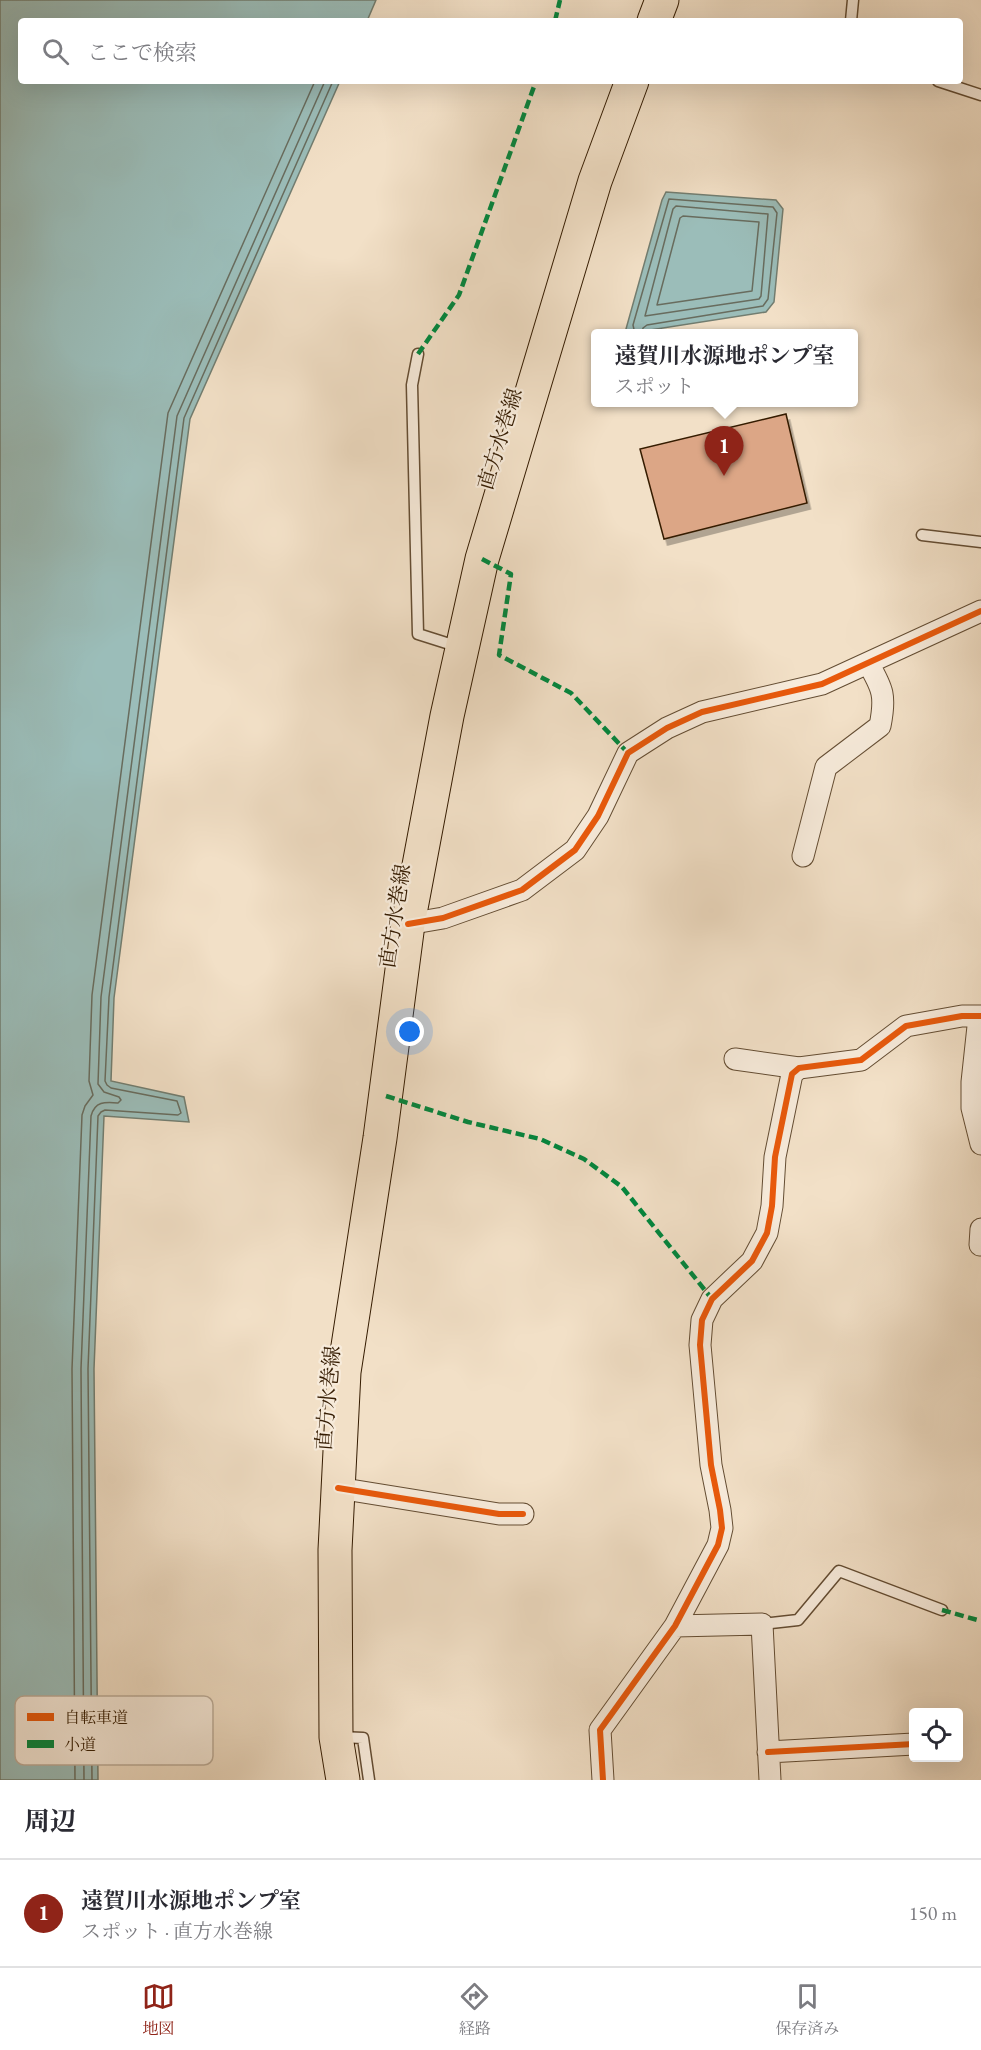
<!DOCTYPE html>
<html lang="ja">
<head>
<meta charset="utf-8">
<style>
	:root { --surface:#fff; --page:#f7f7f7; --text:#2b2b33; --muted:#7c7c81; --line:#e1e1e2; --accent:#8f2418 }
	body { margin:0; font-family:"EB Garamond","Noto Serif JP",serif; background:var(--page); color:var(--text) }
	.controls { position:absolute; right:18px; bottom:18px; display:grid; overflow:hidden; border-radius:6px; box-shadow:0 6px 24px #0002 }
	.controls button { width:54px; height:54px; display:grid; place-items:center; padding:0; border:0; border-bottom:2px solid var(--line); background:var(--surface); color:var(--text); font:30px sans-serif }
	.you { position:absolute; left:410px; top:1032px; width:21px; height:21px; margin:-15px; border:4px solid #fff; border-radius:50%; background:#1a73e8; box-shadow:0 0 0 9px #1a73e833 }
	.badge { display:grid; place-items:center; width:39px; height:39px; border-radius:50%; background:var(--accent); color:#fff; font-size:20px; font-weight:700 }
	.pin { position:absolute; translate:-50% -50px; filter:drop-shadow(0 2px 3px #0008) }
	.pin::after { content:''; position:absolute; top:32px; width:21px; height:18px; background:inherit; clip-path:polygon(0 0,100% 0,50% 100%) }
	.popup { position:absolute; left:591px; top:329px; width:267px; height:78px; box-sizing:border-box; display:grid; place-content:center; border-radius:6px; background:var(--surface); filter:drop-shadow(0 2px 4px #0005); font-size:20px; white-space:nowrap; color:var(--muted) }
	.popup b { font-size:22px; color:var(--text) }
	.popup::after { content:''; position:absolute; left:50%; top:100%; margin-left:-12px; border:12px solid transparent; border-top-color:var(--surface) }
	.list { margin:0; padding:0; list-style:none }
	h2 { display:flex; justify-content:space-between; align-items:center; height:78px; margin:0; padding:0 24px; font-size:26px }
	h2 small { font-size:20px; font-weight:400; color:var(--muted) }
	.list li { display:grid; grid-template-columns:39px 1fr auto; gap:18px; align-items:center; box-sizing:border-box; height:108px; padding:0 24px; border-top:2px solid var(--line) }
	.list b { display:block; font-size:22px; white-space:nowrap }
	.list p { margin:0; font-size:20px; white-space:nowrap; color:var(--muted) }
	.list em { font-size:20px; font-style:normal; color:var(--muted) }
	.icon { flex:none; width:33px; height:33px; fill:none; stroke:currentColor; stroke-width:2; stroke-linecap:round; stroke-linejoin:round }
	.map { position:relative; flex:none; width:981px; height:1780px; overflow:hidden }
	.search { position:absolute; background:var(--surface); box-shadow:0 6px 24px #0002; left:18px; right:18px; top:18px; height:66px; display:flex; align-items:center; gap:15px; box-sizing:border-box; padding:0 21px; border-radius:6px; color:var(--muted); font-size:22px }
	.sheet { height:186px; background:var(--surface) }
	nav { display:flex; justify-content:space-around; align-items:center; box-sizing:border-box; height:84px; border-top:2px solid var(--line); background:var(--surface); font-size:16px; color:var(--muted) }
	nav a { display:grid; justify-items:center; gap:3px }
	nav .on { color:var(--accent) }
	.map>svg:first-child { display:block }
	.water { fill:#9bbdb9; stroke:#727d70; stroke-width:1.5 }
	.lines { fill:none; stroke-linecap:round; stroke-linejoin:round }
	.shore { stroke:#686c5e; stroke-width:1.5 }
	.building { fill:#dca686; stroke:#351c02; stroke-width:1.5; filter:url(#shadow) }
	.lane-casing { stroke:#644d33; stroke-width:13 }
	.street-casing { stroke:#644d33; stroke-width:23 }
	.primary-casing { stroke:#351c02; stroke-width:35 }
	.lane { stroke:#f7ebdb; stroke-width:10 }
	.street { stroke:#f7ebdb; stroke-width:21 }
	.primary { stroke:#f2e0c7; stroke-width:33 }
	.quiet { stroke:#00873e; stroke-width:4.5; stroke-dasharray:9 4.5; stroke-linecap:butt }
	.cycleway-casing { stroke:#f7ebdb; stroke-width:10 }
	.cycleway { stroke:#e8590c; stroke-width:6 }
	.labels { text-anchor:middle; stroke-width:4.5; stroke-linejoin:round; paint-order:stroke }
	.street-label { font-size:21px; fill:#351c02; stroke:#f7ebdb }
	.key { fill:#f7ebdb; stroke:#bdad9a; stroke-width:1.5 }
	.key-label { font-size:16px; fill:#351c02 }
</style>
</head>
<body>
<div class="map">
<svg width="981" height="1780" viewBox="0 0 981 1780">
	<defs>
		<filter id="shadow"><feDropShadow dx="3.5" dy="6" stdDeviation="0" flood-color="#0004"/></filter>
	</defs>
	<rect width="100%" height="100%" fill="#f2e0c7"/>
	<filter id="stains"><feTurbulence type="fractalNoise" baseFrequency=".00333" numOctaves="4"/><feColorMatrix values="0 0 0 0 .2 0 0 0 0 .09 0 0 0 0 .02 0 0 0 .5 -.17"/></filter>
	<radialGradient id="worn" r=".72"><stop offset=".6" stop-color="#630" stop-opacity="0"/><stop offset="1" stop-color="#630" stop-opacity=".3"/></radialGradient>
	<path class="water" d="M0,0h376l-9,21h-346v60h319l-150,338 -76,579 -3,83 73,16 5,25 -85,-6 -10,253 4,411h-98z
		M666,192l110,8 7,9 -9,93 -8,10 -135,21 -5,-4 36,-129z"/>
	<g class="lines">
		<path class="shore" d="M676,206l92,8 -7,82 -2,3 -114,17 28,-107z
			M683,216l76,6 -7,69 -95,14 23,-87z
			M635,334l-2,-9 36,-126 104,8 4,6 -9,86 -5,7 -116,19 -4,3 -1,6
			M75,1780l-3,-411 10,-254 3,-9 8,-11 -4,-14 3,-86 76,-582 147,-332
			M84,1780l-3,-411 10,-253c4,-15 14,-14 27,-13l3,-3 -2,-3 -15,-5 -6,-8 3,-87 76,-581 148,-335
			M92,1780l-4,-411 10,-253 3,-4 4,-2 73,5 3,-2 -4,-12 -66,-13 -4,-3 -2,-4 4,-84 75,-579 149,-337"/>
	</g>
	<path class="building" d="M786,414l21,89 -143,36 -24,-90z"/>
	<g class="lines">
		<defs>
			<path id="lane" d="M851,21l2,-21
				M938,81l43,14
				M418,354l-6,31 6,249 41,13
				M922,535l59,7
				M762,1624l36,-4 41,-49 103,39
				M340,1737l23,1 6,42"/>
			<path id="street" d="M803,856l23,-89 54,-41c6,-30 3,-37 -12,-63
				M408,924l35,-6 79,-28 53,-40 23,-34 30,-63 39,-25 35,-16 120,-28 159,-73
				M979,1017l-7,65v26l9,36
				M735,1059l64,9
				M980,1245l1,-16
				M338,1488l161,26h24
				M675,1626l87,-2 8,156
				M768,1752l146,-8
				M603,1780l-3,-50 75,-104 43,-81 4,-17 -2,-18 -9,-45 -11,-120 2,-25 10,-21 40,-38 15,-28 5,-27 3,-49 17,-83 7,-6 62,-8 45,-34 56,-10h19"/>
			<path id="primary" d="M654,21l8,-21
				M343,1780l-7,-43 -1,-187 9,-178 36,-234 28,-214 39,-208 35,-157 113,-378 37,-100"/>
		</defs>
		<use href="#lane" class="lane-casing"/>
		<use href="#street" class="street-casing"/>
		<use href="#primary" class="primary-casing"/>
		<use href="#lane" class="lane"/>
		<use href="#street" class="street"/>
		<use href="#primary" class="primary"/>
		<path class="quiet" d="M555,21l5,-21
			M418,354l41,-59 77,-214
			M482,559l29,15 -12,81 72,38 57,60
			M386,1096l82,26 72,17 44,20 38,28 90,112
			M942,1610l39,11"/>
		<defs>
			<path id="cycleway" d="M408,924l35,-6 79,-28 53,-40 23,-34 30,-63 39,-25 35,-16 120,-28 159,-73
				M338,1488l161,26h24
				M768,1752l146,-8
				M603,1780l-3,-50 75,-104 43,-81 4,-17 -2,-18 -9,-45 -11,-120 2,-25 10,-21 40,-38 15,-28 5,-27 3,-49 17,-83 7,-6 62,-8 45,-34 56,-10h19"/>
		</defs>
		<use href="#cycleway" class="cycleway-casing"/>
		<use href="#cycleway" class="cycleway"/>
	</g>
	<g class="labels">
		<g class="street-label">
			<text transform="translate(500 439) rotate(-73)" y="7">直方水巻線</text>
			<text transform="translate(395 916) rotate(-81)" y="7">直方水巻線</text>
			<text transform="translate(328 1398) rotate(-85)" y="7">直方水巻線</text>
		</g>
	</g>
	<rect x="15" y="1696" width="198" height="69" rx="9" class="key"/>
	<rect x="27" y="1713" width="27" height="8" fill="#e8590c"/>
	<rect x="27" y="1740" width="27" height="8" fill="#00873e"/>
	<g class="key-label">
		<text x="64" y="1723">自転車道</text>
		<text x="64" y="1750">小道</text>
	</g>
	<rect width="100%" height="100%" filter="url(#stains)"/>
	<rect width="100%" height="100%" fill="url(#worn)"/>
</svg>
<div class="controls">
<button><svg class="icon" aria-label="locate" viewBox="0 0 24 24"><circle cx="12" cy="12" r="6"/><path d="M12 2v4M12 18v4M2 12h4M18 12h4"/></svg></button>
</div>
<div class="you"></div>
<div class="pin badge" style="left:724px;top:476px">1</div>
<div class="popup"><b>遠賀川水源地ポンプ室</b>スポット</div>
<div class="search"><svg class="icon" aria-label="search" viewBox="0 0 24 24"><circle cx="10" cy="10" r="6"/><path d="M15 15l6 6"/></svg>ここで検索</div>
</div>
<section class="sheet">
<h2>周辺<small></small></h2>
<ul class="list">
<li><span class="badge">1</span><div><b>遠賀川水源地ポンプ室</b><p>スポット · 直方水巻線</p></div><em>150 m</em></li>
</ul>
</section>
<nav>
<a class="on"><svg class="icon" aria-label="map" viewBox="0 0 24 24"><path d="M3 6l6-2 6 2 6-2v14l-6 2-6-2-6 2zM9 4v14M15 6v14"/></svg>地図</a>
<a><svg class="icon" aria-label="directions" viewBox="0 0 24 24"><path d="M12 3l9 9-9 9-9-9zM9 14v-3h6M13 9l2 2-2 2"/></svg>経路</a>
<a><svg class="icon" aria-label="saved" viewBox="0 0 24 24"><path d="M7 4h10v16l-5-4-5 4z"/></svg>保存済み</a>
</nav>
</body>
</html>
